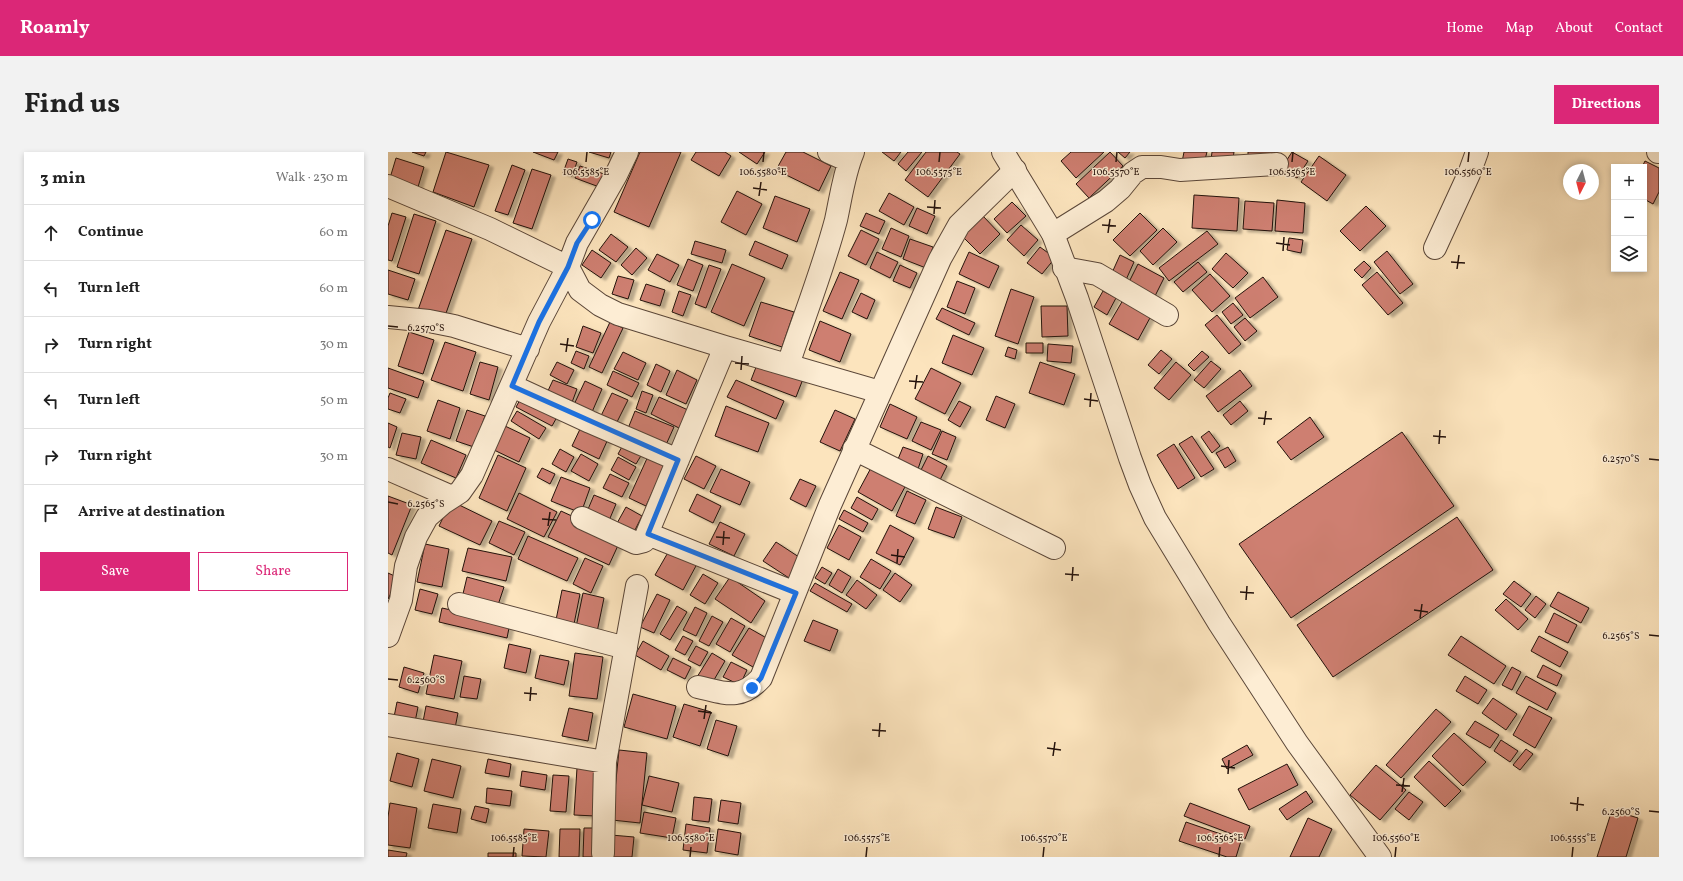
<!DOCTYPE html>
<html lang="en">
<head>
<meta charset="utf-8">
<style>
	:root { --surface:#fff; --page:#f2f2f2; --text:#222; --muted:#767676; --line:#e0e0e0; --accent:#db2777 }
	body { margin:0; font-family:Vollkorn,serif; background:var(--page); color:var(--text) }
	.controls { position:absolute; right:12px; top:12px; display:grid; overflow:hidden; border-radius:0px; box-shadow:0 2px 6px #0003 }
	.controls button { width:36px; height:36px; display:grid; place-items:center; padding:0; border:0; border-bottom:1px solid var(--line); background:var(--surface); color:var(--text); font:20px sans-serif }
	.compass { position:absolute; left:1175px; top:12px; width:36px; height:36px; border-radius:50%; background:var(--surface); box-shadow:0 2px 6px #0003; rotate:186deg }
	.stop { position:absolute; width:12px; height:12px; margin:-9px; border:3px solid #1a73e8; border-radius:50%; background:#fff }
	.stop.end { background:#1a73e8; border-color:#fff; box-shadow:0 1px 4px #0008 }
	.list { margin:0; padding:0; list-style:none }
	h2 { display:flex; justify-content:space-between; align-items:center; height:52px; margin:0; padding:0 16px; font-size:17px }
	h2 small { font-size:13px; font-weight:400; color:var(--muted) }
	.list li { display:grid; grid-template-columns:26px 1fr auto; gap:12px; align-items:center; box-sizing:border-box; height:56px; padding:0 16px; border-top:1px solid var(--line) }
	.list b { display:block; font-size:15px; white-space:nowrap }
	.list em { font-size:13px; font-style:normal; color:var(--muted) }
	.actions { display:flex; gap:8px; padding:12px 16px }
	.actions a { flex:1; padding:9px 0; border:1px solid var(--accent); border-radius:0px; text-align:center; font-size:14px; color:var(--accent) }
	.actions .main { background:var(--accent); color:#fff }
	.icon { flex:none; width:22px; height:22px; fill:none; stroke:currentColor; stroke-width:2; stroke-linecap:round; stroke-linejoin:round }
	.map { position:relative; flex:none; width:1271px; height:705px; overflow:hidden; border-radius:0px }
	header { display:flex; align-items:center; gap:24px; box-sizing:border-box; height:56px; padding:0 20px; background:var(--accent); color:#fff }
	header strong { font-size:19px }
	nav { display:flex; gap:22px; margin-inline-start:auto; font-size:14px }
	.intro { display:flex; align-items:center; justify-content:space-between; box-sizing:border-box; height:96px; padding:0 24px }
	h1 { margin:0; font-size:28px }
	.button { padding:10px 18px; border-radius:0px; background:var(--accent); color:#fff; font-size:14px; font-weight:700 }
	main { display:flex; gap:24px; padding:0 24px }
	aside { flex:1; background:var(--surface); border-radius:0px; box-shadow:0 2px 6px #0003 }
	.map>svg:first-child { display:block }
	.building { fill:#ce7f71; stroke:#24120c; filter:url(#shadow) }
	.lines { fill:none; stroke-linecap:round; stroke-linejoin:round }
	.minor-casing { stroke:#5a4638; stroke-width:24 }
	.tertiary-casing { stroke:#5a4638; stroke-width:24 }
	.minor { stroke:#fdedd4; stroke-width:22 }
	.tertiary { stroke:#fdedd4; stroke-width:22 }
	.route { stroke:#1a73e8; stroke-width:5 }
	.ticks { fill:none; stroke:#24120c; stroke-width:1.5 }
	.ticks-label { font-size:10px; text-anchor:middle; fill:#24120c; stroke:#fdedd4; stroke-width:3; stroke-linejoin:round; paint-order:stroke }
</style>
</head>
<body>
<header>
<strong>Roamly</strong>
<nav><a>Home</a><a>Map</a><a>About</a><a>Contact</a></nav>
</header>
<div class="intro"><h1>Find us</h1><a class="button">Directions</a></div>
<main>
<aside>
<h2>3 min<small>Walk · 230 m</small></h2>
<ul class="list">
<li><svg class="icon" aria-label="ahead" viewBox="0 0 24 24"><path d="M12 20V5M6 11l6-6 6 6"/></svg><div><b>Continue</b></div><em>60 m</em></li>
<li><svg class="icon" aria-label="left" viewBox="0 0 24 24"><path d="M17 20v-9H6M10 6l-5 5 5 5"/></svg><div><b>Turn left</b></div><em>60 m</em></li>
<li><svg class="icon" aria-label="right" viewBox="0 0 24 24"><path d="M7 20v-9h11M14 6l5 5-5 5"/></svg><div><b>Turn right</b></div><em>30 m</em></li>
<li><svg class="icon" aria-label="left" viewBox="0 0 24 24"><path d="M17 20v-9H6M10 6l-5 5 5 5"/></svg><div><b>Turn left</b></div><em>50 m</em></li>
<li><svg class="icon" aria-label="right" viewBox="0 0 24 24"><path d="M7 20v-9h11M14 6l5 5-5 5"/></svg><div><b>Turn right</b></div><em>30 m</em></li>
<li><svg class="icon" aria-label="arrive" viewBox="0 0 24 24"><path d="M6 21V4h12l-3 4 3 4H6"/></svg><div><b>Arrive at destination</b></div></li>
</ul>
<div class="actions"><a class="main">Save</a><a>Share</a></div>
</aside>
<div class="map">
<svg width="1271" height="705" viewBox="0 0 1271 705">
	<defs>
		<filter id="shadow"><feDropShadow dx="4.5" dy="2.5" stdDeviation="1" flood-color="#0004"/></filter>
	</defs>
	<rect width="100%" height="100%" fill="#fce4bd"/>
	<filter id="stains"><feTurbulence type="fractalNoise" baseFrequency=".005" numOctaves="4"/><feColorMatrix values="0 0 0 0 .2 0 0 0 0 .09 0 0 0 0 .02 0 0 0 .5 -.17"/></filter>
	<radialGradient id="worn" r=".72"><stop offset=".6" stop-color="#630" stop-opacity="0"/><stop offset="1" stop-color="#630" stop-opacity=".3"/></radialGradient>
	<path class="building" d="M24,0h14l-2,4z
		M58,0l43,13 -15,42 -41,-15z
		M145,0h25l-4,8z
		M201,0h22l-2,6z
		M252,0h41l-32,75 -35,-15z
		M308,0h29l6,4 -12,20 -28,-16z
		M351,0h26l-8,12z
		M398,0h17l28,14 -12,25 -43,-21z
		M494,0h19l-7,9z
		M520,0h14l-16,19 -8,-7z
		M538,0h31l3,2 -32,43 -23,-17z
		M683,0h33l-28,26 -15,-17z
		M722,0l13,14 -34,32 -13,-14z
		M730,0h12l-5,6z
		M796,0h23l-4,15 -21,-5z
		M824,0h22l-2,13 -21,-5z
		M860,0h27v5l-27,-2z
		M904,0l16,9 -11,17 -16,-9z
		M931,4l27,19 -19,26 -26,-19z
		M8,6l28,9 -6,20 -28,-9z
		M180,7l9,3 -5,14 -9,-3z
		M1257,9l14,7v24l-6,12 -9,-5v-32h-2z
		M124,13l13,5 -17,45 -13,-4z
		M192,14l27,9 -5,13 -27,-10z
		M144,17l19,6 -19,54 -19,-6z
		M349,39l25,13 -16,31 -25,-13z
		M501,41l25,14 -10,18 -25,-14z
		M806,43l45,3 -2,33 -45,-3z
		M387,44l35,13 -13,33 -34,-14z
		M889,48l28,3 -2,30 -28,-2z
		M857,49l29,2 -2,28 -29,-2z
		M624,50l14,14 -19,17 -13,-14z
		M978,54l20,20 -26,25 -20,-20z
		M529,56l18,8 -8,18 -18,-8z
		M4,61l14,4 -14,44 -4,-1v-34z
		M478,61l19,8 -6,13 -19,-8z
		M752,61l17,17 -27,26 -17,-16z
		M26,62l22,7 -17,53 -22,-7z
		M595,64l17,18 -20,20 -18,-18z
		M633,73l17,15 -14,16 -17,-16z
		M503,76l18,8 -8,21 -19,-8z
		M775,76l14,14 -24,23 -13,-14z
		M58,78l26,9 -28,80 -26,-9z
		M473,78l18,9 -13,26 -18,-9z
		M819,79l11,13 -49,37 -10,-13z
		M223,82l17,13 -12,15 -17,-12z
		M901,86l14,2 -2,13 -14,-3z
		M522,87l23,8 -7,21 -23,-9z
		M307,89l31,9 -4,13 -31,-9z
		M367,89l33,14 -6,14 -33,-14z
		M652,95l15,11 -13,16 -15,-11z
		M248,96l11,10 -15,17 -11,-10z
		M204,98l19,13 -10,15 -19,-13z
		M999,99l26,33 -13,10 -26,-32z
		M489,100l21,10 -8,16 -20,-10z
		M581,100l30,14 -10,22 -30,-14z
		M838,101l22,20 -15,15 -21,-19z
		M269,102l22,11 -9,17 -22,-12z
		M732,103l14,7 -9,20 -14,-7z
		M300,107l15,6 -10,26 -16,-6z
		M976,109l7,7 -9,10 -8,-8z
		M810,110l9,10 -24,20 -9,-10z
		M344,112l33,14 -21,48 -33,-14z
		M750,112l26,14 -11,22 -26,-14z
		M321,113l12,4 -15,39 -11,-4z
		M512,113l17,8 -7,15 -17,-7z
		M0,118l27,9 -7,21 -20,-6z
		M452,120l19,8 -17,39 -19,-8z
		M989,120l26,31 -15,12 -26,-30z
		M822,122l20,22 -18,16 -20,-22z
		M230,124l16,4 -6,19 -16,-5z
		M875,125l15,20 -28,21 -15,-20z
		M569,129l18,7 -10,26 -18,-7z
		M258,132l19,6 -5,16 -20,-6z
		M623,137l23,8 -16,47 -23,-8z
		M291,139l12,4 -8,21 -11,-4z
		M715,139l13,7 -9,17 -13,-8z
		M473,141l14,7 -8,19 -15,-7z
		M735,148l28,16 -13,24 -29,-16z
		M373,150l33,10 -12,35 -33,-11z
		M845,151l10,12 -12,9 -9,-12z
		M653,154h26l1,30 -26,1z
		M554,156l33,15 -6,12 -33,-16z
		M829,163l24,29 -12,10 -24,-29z
		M857,166l12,13 -12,10 -11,-14z
		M432,169l31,13 -11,28 -31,-12z
		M222,170l13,6 -21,45 -13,-6z
		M195,174l18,7 -8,20 -17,-6z
		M21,180l25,8 -11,34 -25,-8z
		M565,183l31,13 -12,27 -30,-12z
		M57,190l31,10 -13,39 -32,-11z
		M638,191h17v10h-17z
		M660,192l25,2 -2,17 -24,-2z
		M620,195l9,3 -2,9 -10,-3z
		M773,198l11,9 -13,15 -11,-9z
		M188,199l13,5 -5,13 -13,-6z
		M814,199l7,6 -15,14 -6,-6z
		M235,200l23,11 -8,17 -24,-11z
		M823,209l10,8 -17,19 -10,-8z
		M92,210l18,5 -9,33 -19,-6z
		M169,210l17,8 -7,14 -17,-9z
		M370,210l45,17 -7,18 -45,-17z
		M652,210l35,12 -11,31 -35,-12z
		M788,210l15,13 -22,25 -15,-12z
		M268,212l14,7 -9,21 -14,-7z
		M0,216l36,13 -6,17 -30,-10z
		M543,216l30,15 -16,31 -30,-15z
		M289,218l20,10 -11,24 -20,-9z
		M852,218l12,16 -34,26 -12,-16z
		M225,219l26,12 -7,14 -25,-12z
		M165,228l24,9 -6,16 -25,-10z
		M348,228l48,21 -8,18 -49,-22z
		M197,229l17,8 -13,30 -18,-8z
		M254,239l11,4 -7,18 -10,-4z
		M2,241l16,6 -6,14 -12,-4v-11z
		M224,241l16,7 -14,28 -15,-8z
		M608,244l19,8 -10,24 -19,-8z
		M271,245l29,13 -9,18 -28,-14z
		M133,246l36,19 -5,9 -36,-19z
		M50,248l22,8 -10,31 -23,-8z
		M571,249l12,6 -11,20 -12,-7z
		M852,249l8,10 -17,14 -8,-10z
		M502,252l27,13 -10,22 -27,-12z
		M338,254l43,17 -11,29 -43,-16z
		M79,258l18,6 -11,31 -18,-6z
		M447,258l20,9 -15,32 -20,-9z
		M129,259l29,17 -7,11 -28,-18z
		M247,259l39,16 -9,20 -38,-16z
		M922,265l14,20 -33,23 -14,-18z
		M533,270l20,8 -10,20 -19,-9z
		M0,271l9,4 -7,21 -2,-1z
		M117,274l25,12 -11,24 -25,-12z
		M193,275l27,12 -9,20 -27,-13z
		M554,279l14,6 -9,23 -15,-6z
		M821,279l11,15 -8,7 -11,-16z
		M1014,280l52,74 -163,112 -52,-74z
		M14,281l19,4 -5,22 -20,-4z
		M804,284l22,33 -13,8 -22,-33z
		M43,288l35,15 -10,23 -35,-15z
		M236,291l18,11 -6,10 -18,-10z
		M786,292l21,34 -17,11 -21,-34z
		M515,295l20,7 -6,18 -21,-8z
		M840,295l8,14 -11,7 -9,-15z
		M172,297l14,8 -8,15 -14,-8z
		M193,302l17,10 -9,17 -18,-10z
		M261,302l17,8 -20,44 -17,-8z
		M110,303l28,13 -19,43 -28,-13z
		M308,304l20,10 -12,23 -20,-10z
		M540,304l19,10 -8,16 -19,-10z
		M230,305l18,10 -7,13 -18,-10z
		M484,314l34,19 -14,26 -34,-19z
		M154,316l13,6 -5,10 -13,-7z
		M333,317l29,13 -10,23 -30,-13z
		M222,322l19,9 -7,14 -19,-9z
		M173,325l29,11 -9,25 -30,-12z
		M412,327l16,7 -10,21 -16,-8z
		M519,339l19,9 -11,24 -19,-8z
		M131,341l38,19 -13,25 -37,-18z
		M309,342l24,12 -8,17 -24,-12z
		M206,343l22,9 -8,19 -22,-9z
		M0,344l24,9 -20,50 -4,-2z
		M469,345l21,12 -6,11 -21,-12z
		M63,349l41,20 -12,24 -41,-19z
		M238,355l16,9 -9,18 -17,-9z
		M548,355l26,10 -8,21 -26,-9z
		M456,358l24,13 -5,9 -24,-13z
		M173,359l60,28 -12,26 -61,-28z
		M1069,365l36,53 -160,107 -36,-52z
		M111,369l26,11 -11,23 -25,-12z
		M332,370l25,12 -11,22 -25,-12z
		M451,373l22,12 -12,23 -22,-12z
		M502,373l24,13 -14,27 -24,-12z
		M140,384l50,22 -11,23 -49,-22z
		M388,390l26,17 -13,19 -26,-17z
		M37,392l24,5 -7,38 -25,-5z
		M80,396l44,9 -6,24 -44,-10z
		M282,397l27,15 -14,26 -28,-15z
		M197,406l18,8 -12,27 -18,-9z
		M483,407l20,12 -11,18 -20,-12z
		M434,415l10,6 -7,11 -10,-6z
		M450,417l13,8 -9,16 -13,-8z
		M0,421l11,5 -11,21z
		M507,421l17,12 -12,17 -17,-12z
		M315,422l15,9 -13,21 -15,-9z
		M79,425l37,10 -7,21 -35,-10z
		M342,425l35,24 -14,22 -36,-24z
		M469,428l20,15 -11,14 -20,-14z
		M1126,429l17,13 -10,13 -18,-13z
		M427,431l37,21 -5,8 -37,-21z
		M32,437l18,5 -6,20 -17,-4z
		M174,438l18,4 -7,35 -18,-4z
		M1170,440l31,16 -8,15 -31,-17z
		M195,441l21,5 -8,39 -21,-5z
		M269,442l13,6 -16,33 -14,-6z
		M1148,444l10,8 -11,14 -10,-8z
		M1118,447l22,20 -10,11 -23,-20z
		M289,454l10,6 -17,28 -10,-6z
		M307,455l12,6 -11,23 -13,-6z
		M54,456l68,15 -3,15 -68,-16z
		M1166,461l23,12 -9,18 -23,-11z
		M324,464l11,6 -14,24 -10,-5z
		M343,466l14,8 -15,26 -14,-8z
		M425,468l25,10 -8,21 -26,-10z
		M361,476l21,12 -17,27 -21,-12z
		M295,484l10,5 -8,14 -10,-5z
		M1073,484l45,30 -12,18 -46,-29z
		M1151,484l29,16 -8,15 -29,-16z
		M255,489l26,15 -8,14 -26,-15z
		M121,492l22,5 -5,24 -22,-5z
		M308,494l12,6 -8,14 -12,-6z
		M187,501l28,4 -6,42 -28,-3z
		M324,501l13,8 -14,24 -14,-8z
		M46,503l28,6 -8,38 -28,-5z
		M152,503l29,6 -5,24 -29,-7z
		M285,506l18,9 -6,12 -18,-9z
		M343,510l16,8 -7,15 -17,-8z
		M1155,513l19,10 -5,11 -20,-9z
		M16,515l20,6 -6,20 -19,-6z
		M1124,515l9,5 -9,18 -10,-5z
		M76,524l17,3 -4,20 -17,-2z
		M1077,524l22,14 -9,14 -22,-13z
		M1138,524l30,17 -9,17 -31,-17z
		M245,542l43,12 -9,33 -43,-12z
		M1105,546l24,16 -11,16 -24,-17z
		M9,550l21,5 -4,20 -21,-5z
		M296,552l27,8 -11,34 -27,-9z
		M38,554l32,7 -4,20 -32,-6z
		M1141,554l23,12 -17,30 -22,-13z
		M181,556l24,5 -5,28 -26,-5z
		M1048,557l15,13 -50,56 -15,-13z
		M328,568l21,6 -9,30 -21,-7z
		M1087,569l24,14 -9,13 -24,-14z
		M1066,581l32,29 -23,24 -31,-30z
		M1113,588l17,11 -8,11 -16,-11z
		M859,593l6,10 -26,14 -5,-10z
		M1138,597l7,5 -13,16 -7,-5z
		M231,598l28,3 -7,70 -28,-3z
		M9,601l22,6 -7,28 -22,-6z
		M44,607l29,7 -8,32 -29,-7z
		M100,607l23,5 -2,13 -24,-4z
		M1041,609l32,30 -16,16 -31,-30z
		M899,612l11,21 -49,25 -11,-21z
		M988,613l30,25 -26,30 -30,-25z
		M189,616l23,2 -4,46 -22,-1z
		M134,619l25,4 -2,15 -25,-4z
		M165,623l16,1 -3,36 -16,-1z
		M261,624l30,7 -7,29 -30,-7z
		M99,636l25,3 -2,15 -24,-3z
		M918,639l7,11 -26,18 -8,-11z
		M1021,640l14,10 -14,18 -14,-11z
		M306,645l18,2 -3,23 -17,-2z
		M333,648l20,3 -3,21 -20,-3z
		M2,651l27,5 -7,40 -22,-3v-28z
		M802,651l60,23 -5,13 -61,-23z
		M45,652l28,5 -4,24 -29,-5z
		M87,654l14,3 -3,14 -15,-4z
		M1224,658l26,8 -12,39h-29z
		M256,660l32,6 -4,20 -32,-5z
		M920,666l24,11 -13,28h-29z
		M798,670l55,19 -5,16h-9l-48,-16z
		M298,672l24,4 -3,25 -24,-3z
		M196,676h14l-1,29h-14z
		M136,677l25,2 -3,26 -24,-1z
		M172,677h20l-1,28h-20z
		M330,677l23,4 -3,22 -23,-4z
		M223,683l23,2 -2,20h-23z
		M0,698l19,3 -1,4h-18z
		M100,701h28v4h-28z"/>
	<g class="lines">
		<defs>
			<path id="minor" d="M441,0l20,9
				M1270,0h1
				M0,34l102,43 78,38 12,23 20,15 18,9 107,33 155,45
				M665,82l53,-33 14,-12 13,-16 9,-6h19l19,3 97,-6
				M1047,96l34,-74 8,-22
				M676,116l33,6 70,41
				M0,165l41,4 25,5 74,23
				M400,213c16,-48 35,-96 48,-145 5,-23 8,-47 17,-68
				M124,234l78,36 88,38
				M466,297l200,99
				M0,317l64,28
				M194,366l54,25 8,-2 81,-194
				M260,382l147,59
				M71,452l167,44
				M0,484l13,-36 5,-34 10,-29 11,-20 16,-14 17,-11 12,-17 67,-153 29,-55 9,-24 39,-68 11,-23
				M310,535c27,6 42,14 63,-9l69,-173 110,-246 19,-34 56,-55
				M0,573l217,37
				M215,701l2,-91 32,-176"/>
			<path id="tertiary" d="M615,0l50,82 24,64 53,160 10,27 15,33 64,105 78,120 83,114"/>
		</defs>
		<use href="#minor" class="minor-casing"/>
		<use href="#tertiary" class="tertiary-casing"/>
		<use href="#minor" class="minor"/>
		<use href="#tertiary" class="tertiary"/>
	</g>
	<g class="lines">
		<path class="route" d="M204,68l-15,23 -9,24 -29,55 -27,64 166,74 -30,74 148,59 -35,85 -9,10"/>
	</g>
	<path class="ticks" d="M198,10l1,-10M375,10l1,-10M551,10l1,-10M728,10l1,-10M904,10l1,-10M1080,10l1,-10M365,36l14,2M371,44l2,-14M539,55l14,1M546,62l1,-14M714,73l14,1M720,81l2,-14M888,91l14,2M895,99l1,-14M1063,110l14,1M1069,117l2,-14M0,174l10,1M172,192l14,2M178,200l2,-14M347,211l14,1M353,218l1,-14M521,229l14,1M527,237l2,-14M696,247l14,2M702,255l1,-14M870,266l14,1M876,273l2,-14M1045,284l13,1M1051,292l1,-14M1261,307l10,1M0,350l10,2M154,367l14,1M160,374l2,-14M328,385l14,1M335,393l1,-14M503,403l14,2M509,411l1,-14M677,422l14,1M684,429l1,-14M852,440l14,1M858,448l1,-14M1026,458l14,2M1032,466l2,-14M1261,483l10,1M0,527l10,1M136,541l13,1M142,549l1,-14M310,559l14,2M316,567l2,-14M484,578l14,1M491,585l1,-14M659,596l14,2M665,604l2,-14M833,614l14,2M840,622l1,-14M1008,633l14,1M1014,640l2,-14M1182,651l14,2M1189,659l1,-14M1261,659l10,1M125,705l1,-10M302,705l1,-10M478,705l1,-10M655,705l1,-10M831,705l1,-10M1007,705l1,-10M1184,705l1,-10"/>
	<g class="ticks-label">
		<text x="198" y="23">106.5585°E</text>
		<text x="375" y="23">106.5580°E</text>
		<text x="551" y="23">106.5575°E</text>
		<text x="728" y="23">106.5570°E</text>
		<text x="904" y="23">106.5565°E</text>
		<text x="1080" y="23">106.5560°E</text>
		<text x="38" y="179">6.2570°S</text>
		<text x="1233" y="310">6.2570°S</text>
		<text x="38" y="355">6.2565°S</text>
		<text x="1233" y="487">6.2565°S</text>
		<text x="38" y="531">6.2560°S</text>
		<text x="1233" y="663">6.2560°S</text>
		<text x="126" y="689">106.5585°E</text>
		<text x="303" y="689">106.5580°E</text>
		<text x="479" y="689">106.5575°E</text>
		<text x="656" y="689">106.5570°E</text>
		<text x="832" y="689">106.5565°E</text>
		<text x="1008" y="689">106.5560°E</text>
		<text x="1185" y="689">106.5555°E</text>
	</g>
	<rect width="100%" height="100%" filter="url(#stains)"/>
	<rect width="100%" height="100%" fill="url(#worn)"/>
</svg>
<div class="controls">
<button>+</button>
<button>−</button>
<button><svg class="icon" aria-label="layers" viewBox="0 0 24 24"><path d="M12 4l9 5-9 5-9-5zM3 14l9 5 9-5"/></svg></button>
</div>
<svg class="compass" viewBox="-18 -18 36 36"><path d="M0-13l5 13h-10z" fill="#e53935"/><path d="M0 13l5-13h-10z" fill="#767676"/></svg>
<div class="stop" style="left:204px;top:68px"></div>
<div class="stop end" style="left:364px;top:536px"></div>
</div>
</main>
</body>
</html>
